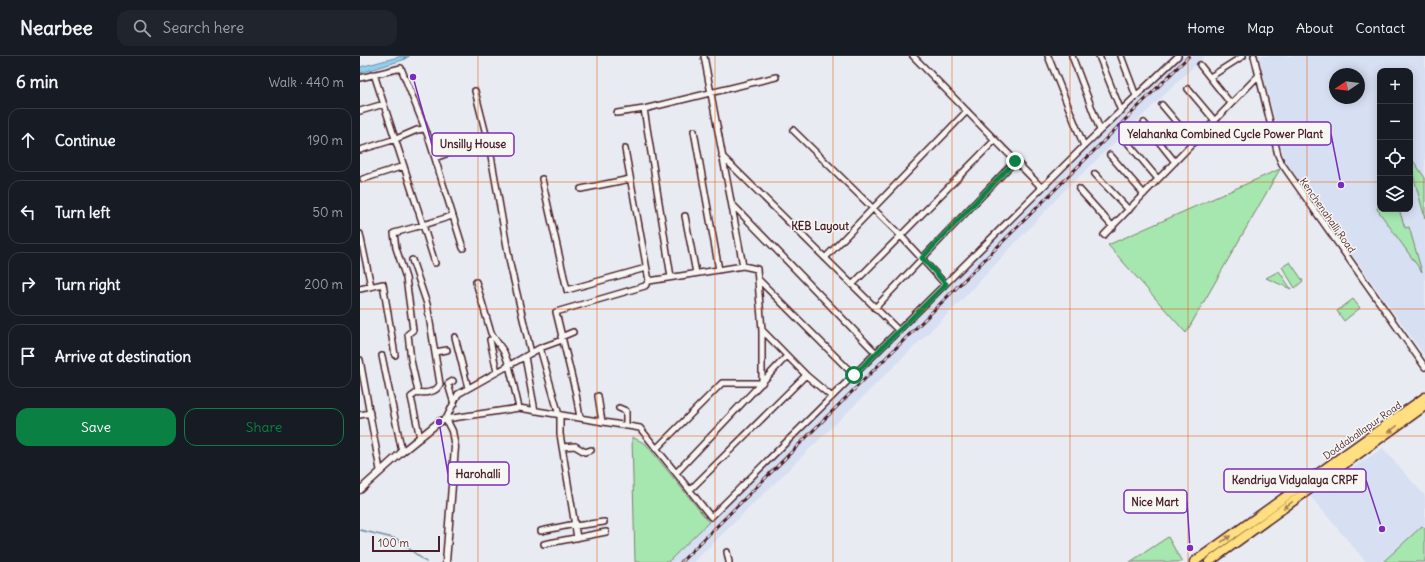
<!DOCTYPE html>
<html lang="en">
<head>
<meta charset="utf-8">
<style>
	:root { --surface:#171b24; --page:#20242c; --text:#f1f3f6; --muted:#9ea1a6; --line:#363941; --accent:#0b8043 }
	body { margin:0; font-family:Delius,sans-serif; background:var(--page); color:var(--text) }
	.controls { position:absolute; right:12px; top:12px; display:grid; overflow:hidden; border-radius:8px; box-shadow:0 2px 10px #0003 }
	.controls button { width:36px; height:36px; display:grid; place-items:center; padding:0; border:0; border-bottom:1px solid var(--line); background:var(--surface); color:var(--text); font:20px sans-serif }
	.compass { position:absolute; left:969px; top:12px; width:36px; height:36px; border-radius:50%; background:var(--surface); box-shadow:0 2px 10px #0003; rotate:257deg }
	.scale { position:absolute; left:12px; bottom:10px; width:68px; box-sizing:border-box; padding-left:4px; border:2px solid #4a1f2b; border-top:0; font-size:11px; line-height:14px; white-space:nowrap; color:#4a1f2b; -webkit-text-stroke:3px #f6f6f2; paint-order:stroke }
	.stop { position:absolute; width:12px; height:12px; margin:-9px; border:3px solid #0b8043; border-radius:50%; background:#fff }
	.stop.end { background:#0b8043; border-color:#fff; box-shadow:0 1px 4px #0008 }
	.list { margin:0; padding:0; list-style:none }
	h2 { display:flex; justify-content:space-between; align-items:center; height:52px; margin:0; padding:0 16px; font-size:17px }
	h2 small { font-size:13px; font-weight:400; color:var(--muted) }
	.list li { display:grid; grid-template-columns:26px 1fr auto; gap:12px; align-items:center; box-sizing:border-box; height:64px; margin:0 8px 8px; padding:0 8px; border:1px solid var(--line); border-radius:12px }
	.list b { display:block; font-size:15px; white-space:nowrap }
	.list em { font-size:13px; font-style:normal; color:var(--muted) }
	.actions { display:flex; gap:8px; padding:12px 16px }
	.actions a { flex:1; padding:9px 0; border:1px solid var(--accent); border-radius:12px; text-align:center; font-size:14px; color:var(--accent) }
	.actions .main { background:var(--accent); color:#fff }
	.icon { flex:none; width:22px; height:22px; fill:none; stroke:currentColor; stroke-width:2; stroke-linecap:round; stroke-linejoin:round }
	.map { position:relative; flex:none; width:1065px; height:506px; overflow:hidden }
	header { display:flex; align-items:center; gap:24px; box-sizing:border-box; height:56px; padding:0 20px; background:var(--surface); border-bottom:1px solid var(--line) }
	header strong { font-size:19px }
	nav { display:flex; gap:22px; margin-inline-start:auto; font-size:14px }
	.search { width:280px; height:36px; background:var(--page); display:flex; align-items:center; gap:10px; box-sizing:border-box; padding:0 14px; border-radius:12px; color:var(--muted); font-size:15px }
	main { display:flex }
	aside { flex:1; background:var(--surface) }
	.map>svg:first-child { display:block }
	.built { fill:#d7dff2; fill-rule:evenodd }
	.green { fill:#a6e6af; stroke:#78826d }
	.water { fill:#8ed1ef; stroke:#738aa1 }
	.lines { fill:none; stroke-linecap:round; stroke-linejoin:round }
	.stream { stroke:#738aa1; stroke-width:1.5 }
	.minor-casing { stroke:#4a1f2b; stroke-width:8 }
	.tertiary-casing { stroke:#4a1f2b; stroke-width:9 }
	.primary-casing { stroke:#4a1f2b; stroke-width:11 }
	.minor { stroke:#f6f6f2; stroke-width:5 }
	.tertiary { stroke:#f6f6f2; stroke-width:6 }
	.primary { stroke:#ffdf80; stroke-width:8 }
	.rail-casing { stroke:#4a1f2b; stroke-width:3 }
	.rail { stroke:#f6f6f2; stroke-width:1.5; stroke-dasharray:4.5; stroke-linecap:butt }
	.oneway { fill:#a47f56 }
	.route { stroke:#0b8043; stroke-width:5 }
	.grid { fill:none; stroke:#e8590c; stroke-width:1; stroke-opacity:0.55 }
	.labels { text-anchor:middle; stroke-width:3; stroke-linejoin:round; paint-order:stroke }
	.street-label { font-size:10px; fill:#4a1f2b; stroke:#f6f6f2 }
	.neighbourhood-label { font-size:11px; font-weight:bold; fill:#4a1f2b; stroke:#f6f6f2 }
	.leader { fill:none; stroke:#7b2cbf; stroke-width:1.5 }
	.callout-dot { fill:#7b2cbf; stroke:#f6f6f2; stroke-width:1.5 }
	.callout { fill:#f6f6f2; stroke:#7b2cbf; stroke-width:1.5 }
	.callout-label { font-size:11px; text-anchor:middle; font-weight:bold; fill:#4a1f2b }
</style>
</head>
<body>
<header>
<strong>Nearbee</strong>
<div class="search"><svg class="icon" aria-label="search" viewBox="0 0 24 24"><circle cx="10" cy="10" r="6"/><path d="M15 15l6 6"/></svg>Search here</div>
<nav><a>Home</a><a>Map</a><a>About</a><a>Contact</a></nav>
</header>
<main>
<aside>
<h2>6 min<small>Walk · 440 m</small></h2>
<ul class="list">
<li><svg class="icon" aria-label="ahead" viewBox="0 0 24 24"><path d="M12 20V5M6 11l6-6 6 6"/></svg><div><b>Continue</b></div><em>190 m</em></li>
<li><svg class="icon" aria-label="left" viewBox="0 0 24 24"><path d="M17 20v-9H6M10 6l-5 5 5 5"/></svg><div><b>Turn left</b></div><em>50 m</em></li>
<li><svg class="icon" aria-label="right" viewBox="0 0 24 24"><path d="M7 20v-9h11M14 6l5 5-5 5"/></svg><div><b>Turn right</b></div><em>200 m</em></li>
<li><svg class="icon" aria-label="arrive" viewBox="0 0 24 24"><path d="M6 21V4h12l-3 4 3 4H6"/></svg><div><b>Arrive at destination</b></div></li>
</ul>
<div class="actions"><a class="main">Save</a><a>Share</a></div>
</aside>
<div class="map">
<svg width="1065" height="506" viewBox="0 0 1065 506">
	<rect width="100%" height="100%" fill="#e8ecf2"/>
	<filter id="ink" filterUnits="userSpaceOnUse"><feTurbulence type="fractalNoise" baseFrequency=".025" numOctaves="2"/><feDisplacementMap in="SourceGraphic" scale="8" xChannelSelector="R" yChannelSelector="G"/><feConvolveMatrix kernelMatrix="1 2 1 2 8 2 1 2 1" color-interpolation-filters="sRGB"/></filter>
	<g filter="url(#ink)">
		<path class="built" d="M822,0h23l-140,134 -104,111 -267,261h-26l166,-161 159,-160z
			M899,0h166v300l-140,-195zM1020,15h30v138h-30zM975,18h24v24h-24z
			M1023,392l42,48v66h-59l-56,-66z"/>
		<path class="green" d="M1050,100l15,22v40l-15,-54z
			M920,113l-94,164 -78,-88z
			M1020,147v6h19l6,19 4,-1 13,45 -45,-63z
			M930,206l13,19 -8,7 -13,-21z
			M919,215l12,18 -25,-11z
			M993,243l7,9 -16,13 -7,-10z
			M272,381l14,7 63,78 -41,40h-33z
			M1062,470l3,3v33h-42z
			M808,481l14,25h-52z"/>
		<path class="water" d="M42,0h3l1,3 -46,14v-6z"/>
		<g class="lines">
			<path class="stream" d="M44,2l5,-2
				M0,474l37,9 29,23"/>
			<defs>
				<path id="minor" d="M344,0l39,210
					M553,0l129,132
					M688,0l36,90
					M712,0l28,74
					M739,0l22,55
					M761,0l15,40
					M894,0l24,99 4,9 143,203
					M840,9l31,39
					M14,18l49,151 29,-9
					M850,21l33,-21
					M0,22l41,-10 27,68 35,112
					M828,33l27,32
					M115,35l15,59 20,114 21,89
					M802,49l32,38
					M284,53l27,168
					M0,55l24,-7
					M257,57l27,-4 132,-32
					M784,67l31,39
					M433,74l107,105 45,49
					M334,75l25,139
					M767,86l31,37
					M265,93l24,132
					M0,94l36,-11 21,-9 7,-1
					M750,99l34,39
					M362,100l177,175
					M75,102l22,-8
					M735,118l34,36
					M3,123l41,-13
					M182,123l25,111 79,-22
					M221,133l49,-10
					M719,133l34,38
					M372,148l144,149
					M325,160l11,57
					M0,178l11,52
					M744,179l155,-160
					M465,202l142,-147
					M52,204l15,44 13,80c-3,8 -15,10 -22,8
					M399,224l95,95
					M116,226l15,51 13,19 5,13 10,43
					M492,229l143,-145
					M0,233l23,-5 12,71
					M515,252l140,-147
					M402,274l45,46 25,21
					M95,281l13,51
					M201,281l12,-5
					M130,284l7,32
					M180,292l19,67
					M75,296l12,-2
					M22,300l20,96
					M165,301l10,54
					M0,304l20,110
					M93,325l-5,3 6,20
					M238,340l4,26
					M259,352l7,3v15
					M0,359l10,-2
					M200,359v19l17,104
					M220,362l-4,-24 -20,-82 89,-26 4,-5 94,-15 14,3 5,61v53h-40l-66,66
					M86,363l73,-11 121,20 71,89 373,-371 94,-90
					M86,363l12,-25 82,-46 22,-8
					M60,382l-9,-41 7,-5 -7,-32 -3,-26 5,-4 -7,-52 -10,-30 -2,-15 29,-8 12,38
					M202,391l13,-1 10,6 6,-2
					M316,417l111,-117
					M330,434l116,-115
					M215,470l29,-4
					M181,475l34,-7
					M184,488l62,-12
					M367,496l2,10"/>
				<path id="tertiary" d="M0,434l42,-38 37,-30 7,-3 6,12 3,16 -9,115"/>
				<path id="primary" d="M834,506l231,-165
					M849,506l216,-156"/>
			</defs>
			<use href="#minor" class="minor-casing"/>
			<use href="#tertiary" class="tertiary-casing"/>
			<use href="#primary" class="primary-casing"/>
			<use href="#minor" class="minor"/>
			<use href="#tertiary" class="tertiary"/>
			<use href="#primary" class="primary"/>
			<defs>
				<path id="rail" d="M321,506l508,-506"/>
			</defs>
			<use href="#rail" class="rail-casing"/>
			<use href="#rail" class="rail"/>
		</g>
		<defs><path id="oneway-solid" d="M-6-.8H1V-3.2L6.5 0L1 3.2V.8H-6Z"/></defs>
		<g class="oneway">
			<use href="#oneway-solid" transform="translate(1033 373) rotate(144)"/>
			<use href="#oneway-solid" transform="translate(928 449) rotate(144)"/>
			<use href="#oneway-solid" transform="translate(866 483) rotate(-35)"/>
		</g>
	</g>
	<g class="lines" filter="url(#ink)">
		<path class="route" d="M494,319l92,-91 -24,-26 93,-97"/>
	</g>
	<path class="grid" d="M118,0v506M237,0v506M355,0v506M473,0v506M592,0v506M710,0v506M828,0v506M947,0v506M0,126h1020M1050,126h15M0,253h1065M0,380h1065"/>
	<g class="labels">
		<g class="street-label">
			<text transform="translate(968 159) rotate(55)" y="4">Kenchenahalli Road</text>
			<text transform="translate(1002 374) rotate(-35)" y="4">Doddaballapur Road</text>
		</g>
		<g class="neighbourhood-label">
			<text x="460" y="174">KEB Layout</text>
		</g>
	</g>
	<path class="leader" d="M981 129L971 78M53 21L72 89M79 366L88 418M1022 473L1006 424M830 492L827 446"/>
	<g class="callout-dot">
		<circle cx="981" cy="129" r="4"/>
		<circle cx="53" cy="21" r="4"/>
		<circle cx="79" cy="366" r="4"/>
		<circle cx="1022" cy="473" r="4"/>
		<circle cx="830" cy="492" r="4"/>
	</g>
	<g class="callout">
		<rect x="759" y="66" width="212" height="23" rx="4"/>
		<rect x="72" y="77" width="82" height="23" rx="4"/>
		<rect x="88" y="406" width="61" height="23" rx="4"/>
		<rect x="864" y="413" width="142" height="23" rx="4"/>
		<rect x="764" y="434" width="63" height="23" rx="4"/>
	</g>
	<g class="callout-label">
		<text x="865" y="82">Yelahanka Combined Cycle Power Plant</text>
		<text x="113" y="92">Unsilly House</text>
		<text x="118" y="422">Harohalli</text>
		<text x="935" y="428">Kendriya Vidyalaya CRPF</text>
		<text x="795" y="450">Nice Mart</text>
	</g>
</svg>
<div class="controls">
<button>+</button>
<button>−</button>
<button><svg class="icon" aria-label="locate" viewBox="0 0 24 24"><circle cx="12" cy="12" r="6"/><path d="M12 2v4M12 18v4M2 12h4M18 12h4"/></svg></button>
<button><svg class="icon" aria-label="layers" viewBox="0 0 24 24"><path d="M12 4l9 5-9 5-9-5zM3 14l9 5 9-5"/></svg></button>
</div>
<svg class="compass" viewBox="-18 -18 36 36"><path d="M0-13l5 13h-10z" fill="#e53935"/><path d="M0 13l5-13h-10z" fill="#9ea1a6"/></svg>
<div class="scale">100 m</div>
<div class="stop" style="left:494px;top:319px"></div>
<div class="stop end" style="left:655px;top:105px"></div>
</div>
</main>
</body>
</html>
